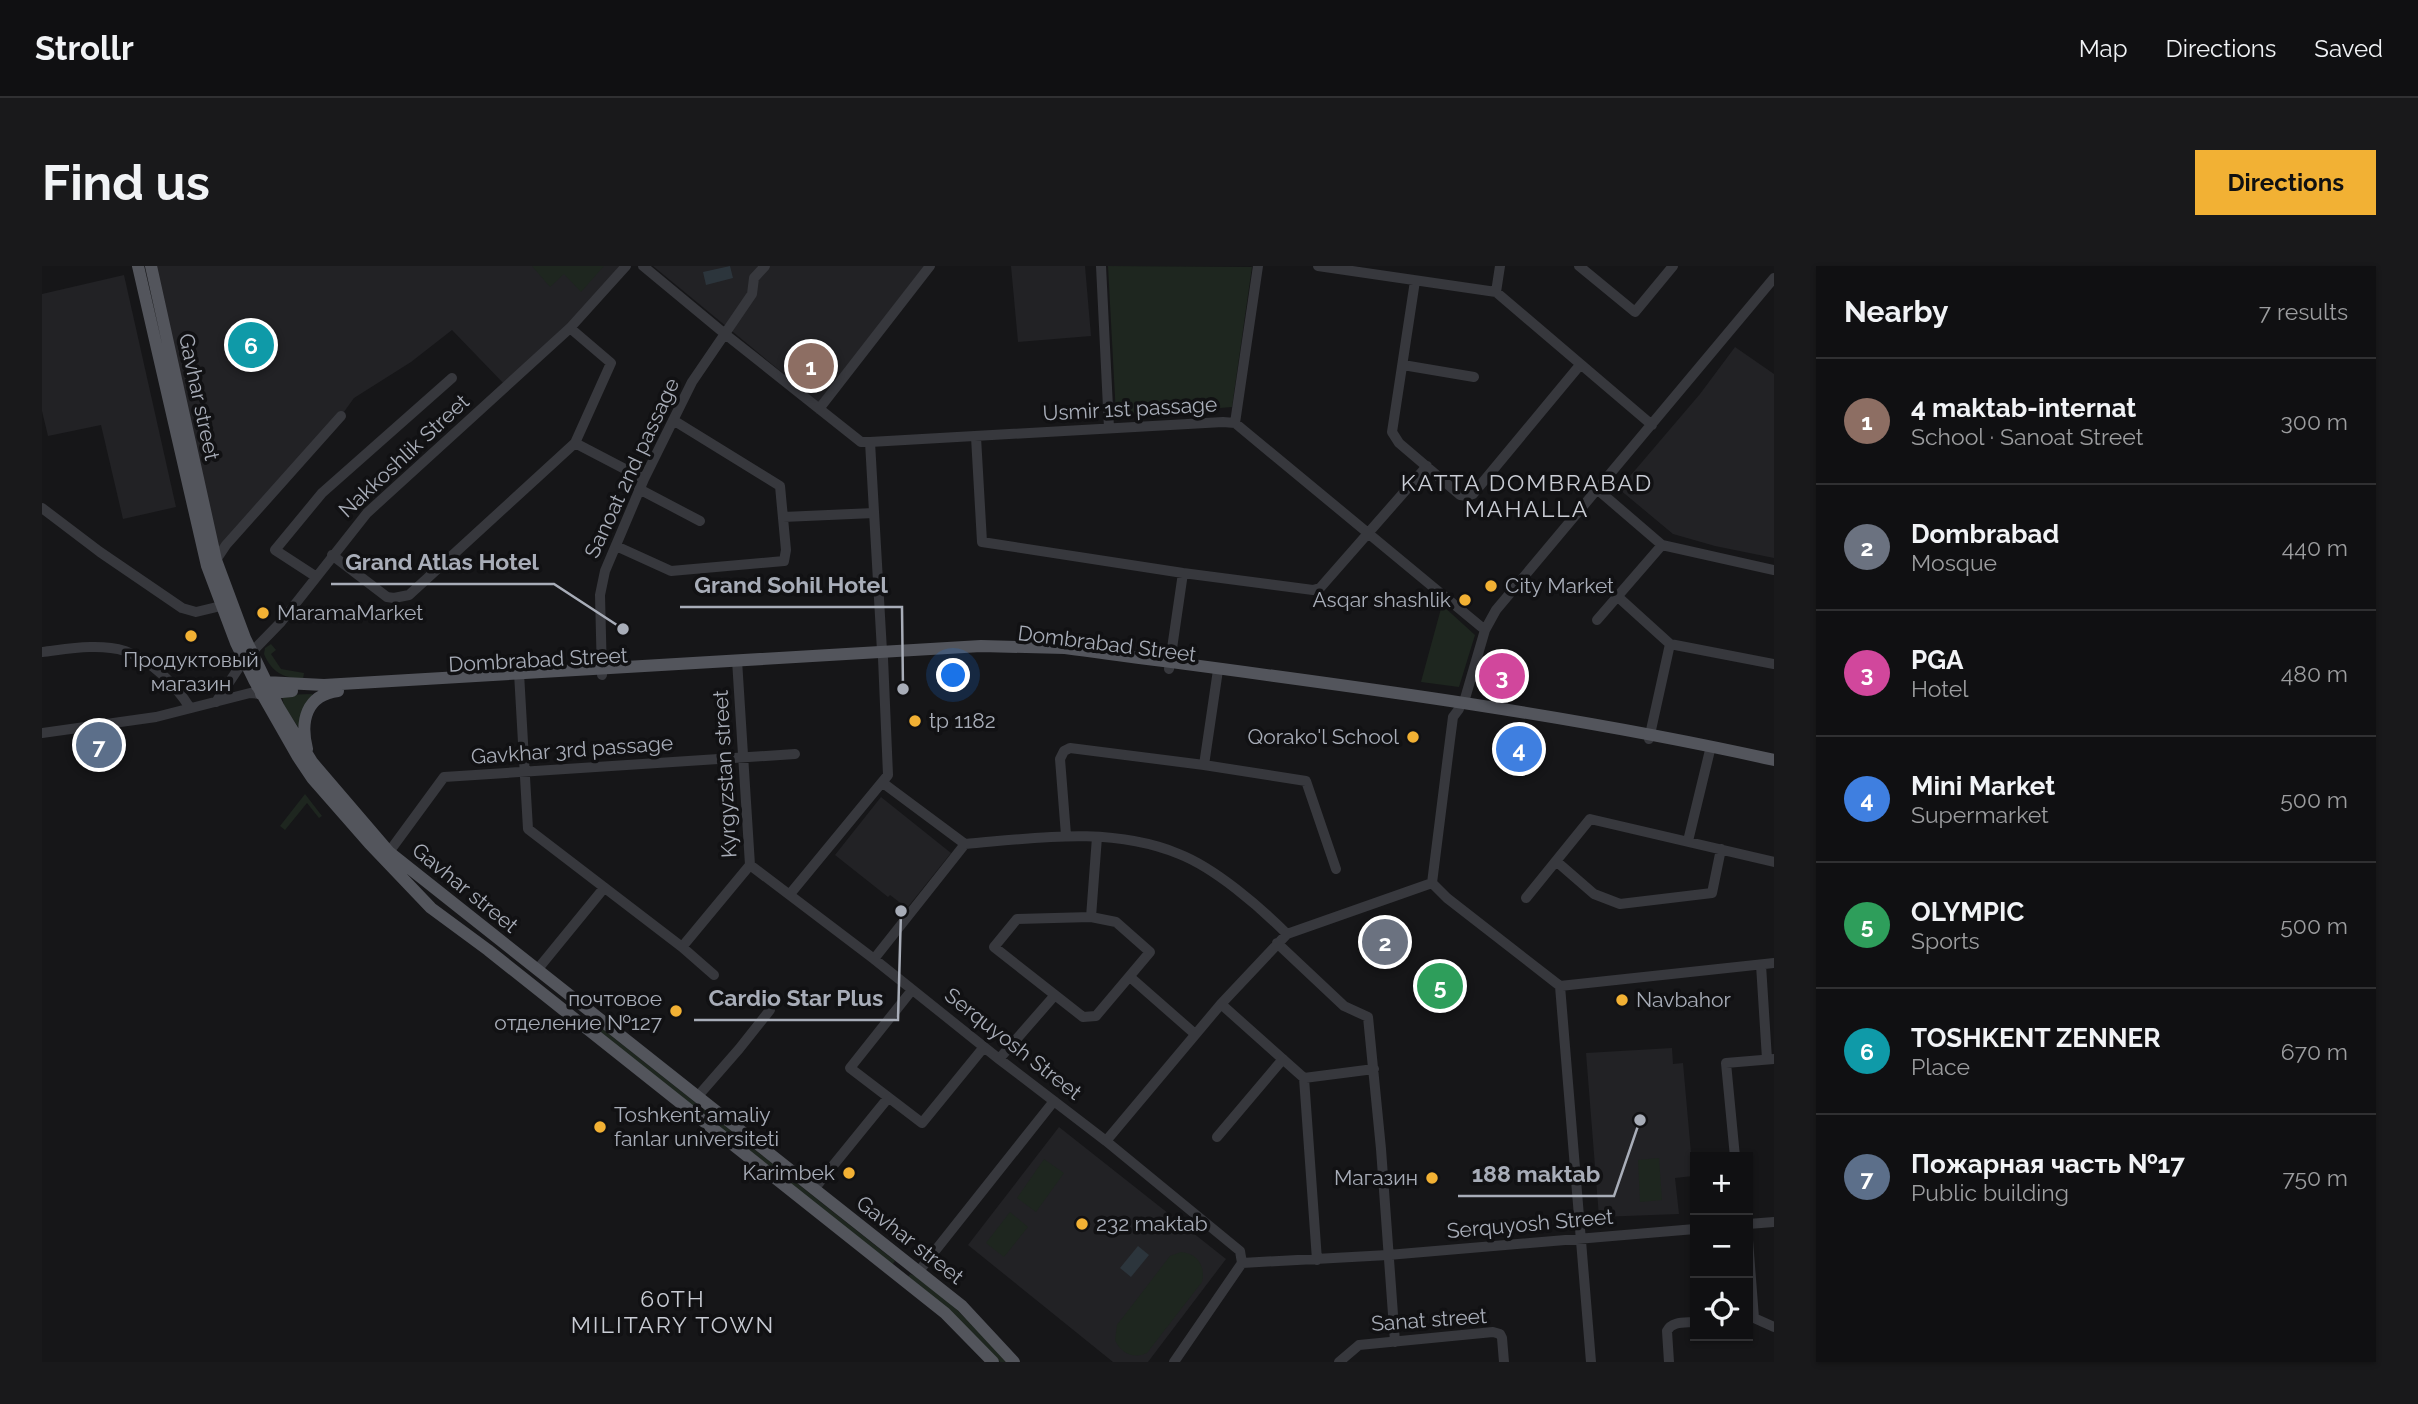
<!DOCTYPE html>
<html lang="en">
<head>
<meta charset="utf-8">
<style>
	:root { --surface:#101012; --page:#19191b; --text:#f1f3f6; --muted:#9c9d9f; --line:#303032; --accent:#f2b134 }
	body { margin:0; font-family:Raleway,sans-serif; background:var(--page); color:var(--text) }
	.controls { position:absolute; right:21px; bottom:21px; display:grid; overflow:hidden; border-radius:0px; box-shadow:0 2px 5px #0004 }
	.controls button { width:63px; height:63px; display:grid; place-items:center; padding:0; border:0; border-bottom:2px solid var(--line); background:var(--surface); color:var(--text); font:35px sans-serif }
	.you { position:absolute; left:912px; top:410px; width:24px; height:24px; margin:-18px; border:5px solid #fff; border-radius:50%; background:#1a73e8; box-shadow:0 0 0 10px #1a73e833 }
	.badge { display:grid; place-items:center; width:46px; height:46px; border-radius:50%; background:var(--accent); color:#fff; font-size:23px; font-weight:700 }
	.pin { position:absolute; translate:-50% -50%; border:4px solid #fff; box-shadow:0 2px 7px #0006 }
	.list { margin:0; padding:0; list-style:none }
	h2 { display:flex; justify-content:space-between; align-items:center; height:91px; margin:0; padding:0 28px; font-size:30px }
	h2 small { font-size:23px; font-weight:400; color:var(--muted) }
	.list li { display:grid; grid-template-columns:46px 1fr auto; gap:21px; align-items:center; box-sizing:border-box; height:126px; padding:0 28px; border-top:2px solid var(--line) }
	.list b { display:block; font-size:26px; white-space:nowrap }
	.list p { margin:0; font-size:23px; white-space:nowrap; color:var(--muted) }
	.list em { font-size:23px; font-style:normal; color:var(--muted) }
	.icon { flex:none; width:38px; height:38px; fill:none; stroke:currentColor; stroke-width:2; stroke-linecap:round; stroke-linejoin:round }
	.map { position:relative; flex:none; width:1732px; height:1096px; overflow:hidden; border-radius:0px }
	header { display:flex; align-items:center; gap:42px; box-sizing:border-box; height:98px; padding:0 35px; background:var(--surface); border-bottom:2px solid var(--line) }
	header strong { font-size:33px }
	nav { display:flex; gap:38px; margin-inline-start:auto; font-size:24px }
	.intro { display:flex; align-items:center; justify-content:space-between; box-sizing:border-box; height:168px; padding:0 42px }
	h1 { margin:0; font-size:49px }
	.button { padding:18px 32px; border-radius:0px; background:var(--accent); color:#111; font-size:24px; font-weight:700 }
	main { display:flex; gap:42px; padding:0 42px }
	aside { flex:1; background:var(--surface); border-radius:0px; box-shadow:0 2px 5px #0004 }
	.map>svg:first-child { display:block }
	.built { fill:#222225 }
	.green { fill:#1e261f }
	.water { fill:#2c353c }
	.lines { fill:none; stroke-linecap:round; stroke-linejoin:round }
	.minor { stroke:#37383d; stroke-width:10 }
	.major { stroke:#53555c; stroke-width:12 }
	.poi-dot { fill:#f2b134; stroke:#111113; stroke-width:2.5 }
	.labels { text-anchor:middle; stroke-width:7; stroke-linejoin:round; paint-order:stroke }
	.street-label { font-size:21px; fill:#a8adb8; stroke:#111113 }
	.poi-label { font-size:21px; fill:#a8adb8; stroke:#111113; text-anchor:start }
	.neighbourhood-label { font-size:23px; letter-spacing:2px; fill:#c9ccd4; stroke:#111113 }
	.leader { fill:none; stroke:#a8adb8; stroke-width:2.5 }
	.callout-dot { fill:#a8adb8; stroke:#111113; stroke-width:2.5 }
	.callout-label { font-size:23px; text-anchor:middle; font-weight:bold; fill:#a8adb8; stroke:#111113; stroke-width:7; stroke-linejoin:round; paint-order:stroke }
</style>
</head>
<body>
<header>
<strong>Strollr</strong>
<nav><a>Map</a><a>Directions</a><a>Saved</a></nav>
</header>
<div class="intro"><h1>Find us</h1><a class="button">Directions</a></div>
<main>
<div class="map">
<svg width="1732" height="1096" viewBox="0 0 1732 1096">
	<rect width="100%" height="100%" fill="#161618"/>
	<path class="built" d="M109,0h475l-119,121 -55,-57 -41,32 -57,36 -13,18 -125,144z
		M611,0h271l-105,137z
		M969,0h74l6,70 -73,6z
		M82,9l52,232 -53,12 -22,-94 -53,11 -6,-25v-117z
		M1693,81l39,27v184l-59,-12 -42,-12 -54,-45 81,-95z
		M839,531l70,56 -44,55 -17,-13 -2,2 -53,-42z
		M1630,782l1,16 10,-1 10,113 -18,2 4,36 -80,3 -13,-164z
		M1017,861l167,132 -78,103h-35l-145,-117z"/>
	<path class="green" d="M490,0h72l-23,26 -17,-18 -14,13z
		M1066,0l144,1 -20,140 -116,9z
		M1400,339l33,30 -16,52 -38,-5z
		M229,378l5,6 -5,4 10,15 23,4 -1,6c-19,-1 -31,-6 -39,-25l1,-6z
		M270,428l1,2 -12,35 -17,-25 -2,-11z
		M263,528l17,22 -3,2 -12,-15 -22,27 -5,-4z
		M548,753l305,242 -3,4 -305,-242z
		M1617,892l3,42 -22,2 -2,-42z
		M1002,893l20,14 -28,39 -19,-14z
		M968,946l18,15 -24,30 -18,-14z
		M1139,986c16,1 25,14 21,30l-55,71c-13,6 -26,1 -32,-13l2,-15 53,-69z
		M868,1008c24,8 77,66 96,88h-6l-39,-40 -53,-44z"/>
	<path class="water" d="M688,0l3,12 -27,7 -3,-13z
		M1096,980l11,9 -18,22 -11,-9z"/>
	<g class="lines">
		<path class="minor" d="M601,0l82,68 136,108h9l12,209
			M1059,0l8,162
			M1276,0l178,26 156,133
			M1537,0l56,46 38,-46
			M1373,15l-23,151 7,11 61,52 7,1 6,-2 107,-129
			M1454,26l4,-26
			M1361,99l71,12
			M777,143l111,-143
			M1193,157l23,-157
			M934,171l6,105 201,31 130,17 7,-2 107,-122
			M828,176l353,-20 12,1 250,207
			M533,177l69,36
			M597,223l61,32
			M1556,224l64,55 112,25
			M0,242l58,44 82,56 14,4 25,-6
			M741,251l91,-4
			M574,280l55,25 113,-10 2,-11 -6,-64 -107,-66
			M290,289l55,42 7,1 15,-3 166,-152 36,-80 -41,-35
			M174,294l10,-15 115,-129
			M273,310l-40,-26 47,-57 130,-115
			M1575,330l53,48 -21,95
			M1555,354l65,-75
			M1628,378l104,20
			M0,386c26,-3 57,-9 83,-1 27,10 50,33 65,57
			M1127,403l14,-96
			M477,407l9,156 154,118 68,-82 -13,-205
			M560,409l-2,-80 5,-24 39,-92 48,-97 60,-88 2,-16 11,-12
			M174,436l28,-42 37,-38 86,-109 203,-185 56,-62
			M1422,436l21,-72 11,-20 278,-332
			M0,467l114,-16 94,-24 11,1
			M1162,499l14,-95
			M841,517l82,61c71,-6 146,-18 214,10 36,14 81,53 108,80
			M1024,569l-6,-76 4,-8 6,-3 134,17 102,16 30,88
			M1646,575l23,-95
			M347,586l55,-75 351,-23
			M1514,595l38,33 26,10 92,-11 9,-44
			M708,599l124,94 125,100 107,82 134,110 2,12 146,-8 307,-26
			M1390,617l18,-143 3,-23 6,-8
			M1390,617l15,15 113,88
			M748,628l98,-119 -5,-117
			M1484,632l64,-79 184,43
			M1049,651l6,-80
			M1235,677l67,63 24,11 13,132 14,193
			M640,681l32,28
			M832,693l91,-115
			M1719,699l6,94
			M495,704l67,-82
			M1088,711l65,57
			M1518,720l31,376
			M1518,720l214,-23
			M870,724l-62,78 72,55 62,-76
			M1179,738l83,74 70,-9
			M957,793l56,-64 28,22 13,-1 54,-64 -34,-30 -25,-5 -74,2 -23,28 61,48
			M1262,812l13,182
			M656,830l41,-47 31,-39
			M1175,871l66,-78
			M1064,875l115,-137 66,-70 145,-51
			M1693,891l-9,-94 48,-4
			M772,923l74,-91
			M1706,958l26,-2
			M1706,974l6,78
			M877,1005l135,-170
			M1706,1052h6l20,9
			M1132,1096l68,-99
			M1297,1096l20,-17 134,-13 7,2 2,4 2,24
			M1627,1096l-2,-31c5,-10 18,-8 28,-9"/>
		<path class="major" d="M96,0l69,300 29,77 18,37 44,77 14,21 57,65 62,65 57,42 457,363 48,49
			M109,0l65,294 29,78 34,70 33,54 77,90 573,454 52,56
			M215,420l8,-4 59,3 657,-39 84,2c237,32 475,60 709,112
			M219,428l31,-3
			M265,483c-7,-28 -1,-54 31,-58"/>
	</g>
	<g class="poi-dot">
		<circle cx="1449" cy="320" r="7"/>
		<circle cx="1423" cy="334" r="7"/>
		<circle cx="221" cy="347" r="7"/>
		<circle cx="149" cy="370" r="7"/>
		<circle cx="873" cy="455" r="7"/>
		<circle cx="1371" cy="471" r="7"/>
		<circle cx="1580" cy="734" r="7"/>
		<circle cx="634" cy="745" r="7"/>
		<circle cx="558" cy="861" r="7"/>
		<circle cx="807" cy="907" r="7"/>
		<circle cx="1390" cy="912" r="7"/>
		<circle cx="1040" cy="958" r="7"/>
	</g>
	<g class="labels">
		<g class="street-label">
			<text transform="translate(157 131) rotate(78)" y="7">Gavhar street</text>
			<text transform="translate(1088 143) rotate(-3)" y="7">Usmir 1st passage</text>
			<text transform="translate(362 190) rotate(-43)" y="7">Nakkoshlik Street</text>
			<text transform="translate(590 202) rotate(-65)" y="7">Sanoat 2nd passage</text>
			<text transform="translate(1065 378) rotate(7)" y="7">Dombrabad Street</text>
			<text transform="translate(496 394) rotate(-3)" y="7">Dombrabad Street</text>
			<text transform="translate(530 484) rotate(-4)" y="7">Gavkhar 3rd passage</text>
			<text transform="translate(683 508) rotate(-93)" y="7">Kyrgyzstan street</text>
			<text transform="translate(423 622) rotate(39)" y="7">Gavhar street</text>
			<text transform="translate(971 778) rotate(38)" y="7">Serquyosh Street</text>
			<text transform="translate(1488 958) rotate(-5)" y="7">Serquyosh Street</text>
			<text transform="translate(868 974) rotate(38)" y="7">Gavhar street</text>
			<text transform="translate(1387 1054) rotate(-4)" y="7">Sanat street</text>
		</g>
		<g class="poi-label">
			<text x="1463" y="327">City Market</text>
			<text x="1409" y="341" text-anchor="end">Asqar shashlik</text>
			<text x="235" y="354">MaramaMarket</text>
			<text x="149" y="401" text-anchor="middle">Продуктовый<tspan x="149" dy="24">магазин</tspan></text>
			<text x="887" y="462">tp 1182</text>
			<text x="1357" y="478" text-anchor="end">Qorako'l School</text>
			<text x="620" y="740" text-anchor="end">почтовое<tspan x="620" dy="24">отделение №127</tspan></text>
			<text x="1594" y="741">Navbahor</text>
			<text x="572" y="856">Toshkent amaliy<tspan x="572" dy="24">fanlar universiteti</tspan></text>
			<text x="793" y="914" text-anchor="end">Karimbek</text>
			<text x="1376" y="919" text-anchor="end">Магазин</text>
			<text x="1054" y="965">232 maktab</text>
		</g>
		<g class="neighbourhood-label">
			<text x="1485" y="225">KATTA DOMBRABAD<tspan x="1485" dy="26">MAHALLA</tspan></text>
			<text x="631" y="1041">60TH<tspan x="631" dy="26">MILITARY TOWN</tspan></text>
		</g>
	</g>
	<path class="leader" d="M581 363L512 318H289M861 423L860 341H638M859 645L856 754H652M1598 854L1572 930H1416"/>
	<g class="callout-dot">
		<circle cx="581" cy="363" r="7"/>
		<circle cx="861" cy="423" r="7"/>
		<circle cx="859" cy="645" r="7"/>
		<circle cx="1598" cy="854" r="7"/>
	</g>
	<g class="callout-label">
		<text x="400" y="304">Grand Atlas Hotel</text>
		<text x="749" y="327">Grand Sohil Hotel</text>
		<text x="754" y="740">Cardio Star Plus</text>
		<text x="1494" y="916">188 maktab</text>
	</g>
</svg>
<div class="controls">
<button>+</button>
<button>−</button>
<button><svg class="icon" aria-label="locate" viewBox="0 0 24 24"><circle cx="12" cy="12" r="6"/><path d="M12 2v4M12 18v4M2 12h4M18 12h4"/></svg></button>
</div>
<div class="you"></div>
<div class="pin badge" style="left:769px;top:100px;background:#8d6e63">1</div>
<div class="pin badge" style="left:1343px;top:676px;background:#6b7280">2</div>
<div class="pin badge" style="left:1460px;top:410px;background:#d1479c">3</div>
<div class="pin badge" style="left:1477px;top:483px;background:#3f7fe0">4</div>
<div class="pin badge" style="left:1398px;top:720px;background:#2e9e5b">5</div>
<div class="pin badge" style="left:209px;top:79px;background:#0f9aa8">6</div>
<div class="pin badge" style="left:57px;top:479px;background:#5c6f8a">7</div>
</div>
<aside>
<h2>Nearby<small>7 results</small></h2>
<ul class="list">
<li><span class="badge" style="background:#8d6e63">1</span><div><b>4 maktab-internat</b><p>School · Sanoat Street</p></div><em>300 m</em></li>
<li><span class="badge" style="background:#6b7280">2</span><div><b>Dombrabad</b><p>Mosque</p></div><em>440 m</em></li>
<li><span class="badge" style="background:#d1479c">3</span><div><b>PGA</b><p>Hotel</p></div><em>480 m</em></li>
<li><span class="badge" style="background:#3f7fe0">4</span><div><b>Mini Market</b><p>Supermarket</p></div><em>500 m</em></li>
<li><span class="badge" style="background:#2e9e5b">5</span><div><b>OLYMPIC</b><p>Sports</p></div><em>500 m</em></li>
<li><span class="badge" style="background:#0f9aa8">6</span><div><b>TOSHKENT ZENNER</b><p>Place</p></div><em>670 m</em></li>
<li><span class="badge" style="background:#5c6f8a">7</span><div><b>Пожарная часть №17</b><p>Public building</p></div><em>750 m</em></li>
</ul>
</aside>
</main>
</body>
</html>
